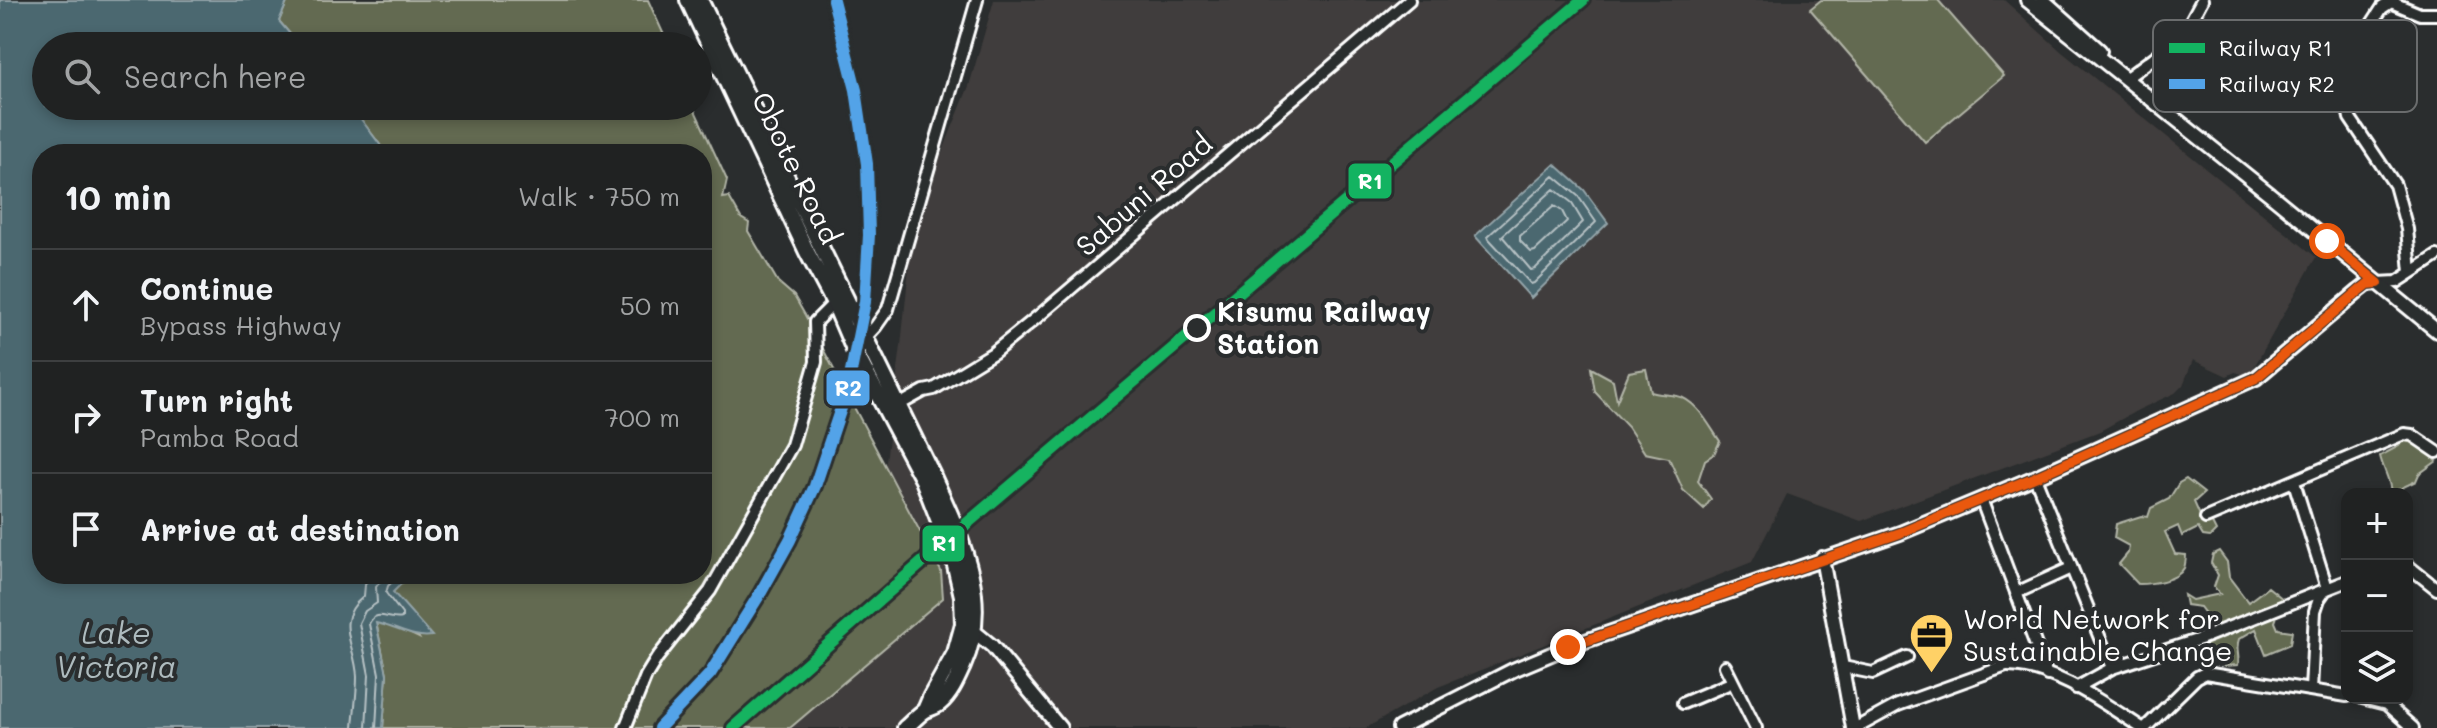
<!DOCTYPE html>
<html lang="en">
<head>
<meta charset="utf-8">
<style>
	:root { --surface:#202222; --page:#282a2a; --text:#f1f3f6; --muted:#a2a4a5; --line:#3d3f40 }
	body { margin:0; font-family:Mali,sans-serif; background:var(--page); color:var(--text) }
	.controls { position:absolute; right:24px; bottom:24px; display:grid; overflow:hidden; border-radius:16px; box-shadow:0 4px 12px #0003 }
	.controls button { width:72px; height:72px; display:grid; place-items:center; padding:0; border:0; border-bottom:2px solid var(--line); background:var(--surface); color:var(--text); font:40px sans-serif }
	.stop { position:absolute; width:24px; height:24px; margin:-18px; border:6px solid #ea580c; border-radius:50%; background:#fff }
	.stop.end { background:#ea580c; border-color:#fff; box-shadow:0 2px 8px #0008 }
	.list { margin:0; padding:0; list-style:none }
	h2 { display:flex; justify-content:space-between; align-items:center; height:104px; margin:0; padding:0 32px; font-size:34px }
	h2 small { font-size:26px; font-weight:400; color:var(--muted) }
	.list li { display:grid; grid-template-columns:52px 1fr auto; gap:24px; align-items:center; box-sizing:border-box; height:112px; padding:0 32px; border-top:2px solid var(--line) }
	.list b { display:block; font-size:30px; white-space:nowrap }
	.list p { margin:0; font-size:26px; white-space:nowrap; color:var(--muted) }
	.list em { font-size:26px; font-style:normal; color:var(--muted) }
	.icon { flex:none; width:44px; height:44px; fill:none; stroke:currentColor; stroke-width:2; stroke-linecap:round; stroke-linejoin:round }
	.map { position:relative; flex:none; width:2437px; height:728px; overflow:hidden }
	.search { position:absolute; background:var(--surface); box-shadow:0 4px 12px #0003; left:32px; top:32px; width:680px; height:88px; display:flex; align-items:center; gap:20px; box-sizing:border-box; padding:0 28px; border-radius:44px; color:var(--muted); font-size:30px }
	.panel { position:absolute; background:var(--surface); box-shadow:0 4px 12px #0003; left:32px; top:144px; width:680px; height:440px; border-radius:32px }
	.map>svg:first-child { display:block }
	.built { fill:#403d3c }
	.green { fill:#646b51; stroke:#b2b5a8; stroke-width:2 }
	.water { fill:#4b676f; stroke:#93a4a9; stroke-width:2 }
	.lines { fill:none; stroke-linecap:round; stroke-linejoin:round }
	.shore { stroke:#b7c2c5; stroke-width:2 }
	.minor-casing { stroke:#fff; stroke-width:16 }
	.major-casing { stroke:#fff; stroke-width:18 }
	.highway-casing { stroke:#fff; stroke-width:20 }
	.minor { stroke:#2a2d2e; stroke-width:10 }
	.major { stroke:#2a2d2e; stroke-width:12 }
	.highway { stroke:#2a2d2e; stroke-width:14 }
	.rail-1-casing { stroke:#2a2d2e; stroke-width:18 }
	.rail-2-casing { stroke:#2a2d2e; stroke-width:18 }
	.rail-1 { stroke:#13b361; stroke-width:12 }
	.rail-2 { stroke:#53a3e8; stroke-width:12 }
	.route { stroke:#ea580c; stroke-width:10 }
	.stop-dot { fill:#2a2d2e; stroke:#fff; stroke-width:4 }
	.labels { text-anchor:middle; stroke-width:8; stroke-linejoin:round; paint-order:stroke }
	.street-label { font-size:28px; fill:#fff; stroke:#2a2d2e }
	.stop-label { font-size:28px; font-weight:bold; fill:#fff; stroke:#2a2d2e; text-anchor:start }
	.poi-label { font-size:28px; fill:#fff; stroke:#2a2d2e; text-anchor:start }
	.water-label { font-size:30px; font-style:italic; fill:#aebbbe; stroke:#2a2d2e }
	.key { fill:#2a2d2e; stroke:#6a6c6d; stroke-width:2 }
	.key-label { font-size:22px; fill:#fff }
	.line-badge { stroke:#2a2d2e; stroke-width:3 }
	.badge-label { font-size:22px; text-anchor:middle; font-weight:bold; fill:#fff }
</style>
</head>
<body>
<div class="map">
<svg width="2437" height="728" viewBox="0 0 2437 728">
	<rect width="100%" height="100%" fill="#2a2d2e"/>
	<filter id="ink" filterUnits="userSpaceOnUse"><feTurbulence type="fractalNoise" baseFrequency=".0125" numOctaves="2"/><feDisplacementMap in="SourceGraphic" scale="16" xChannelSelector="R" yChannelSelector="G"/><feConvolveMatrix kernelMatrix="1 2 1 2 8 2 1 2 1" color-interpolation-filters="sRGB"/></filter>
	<g filter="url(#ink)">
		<path class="built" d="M994,0h1010l58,52 254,205 -67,119 -14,-4 -8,4 -34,-16 -10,25 -8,8 -37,17 -38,21 -239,90 -74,-27 -35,68 -314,125 -72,41h-662l178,-236 19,-146 9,-89 19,-72 40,-99z"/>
		<path class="green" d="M288,0h360l21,46h-369l-21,-25z
			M1821,0h117l66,76 -79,66 -115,-133z
			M351,106h342l34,74 -4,18 6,-1 12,21 8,5 -1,8 30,51 16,14 11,19 136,256 2,27 -153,130h-407l4,-54 -11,-52 22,6 21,10 -26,-46 18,-18h291v-420h-315z
			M1591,368l22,12 4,21 12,-29 17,-3 5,23c9,3 17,2 26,4 20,4 32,30 43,45l-6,13 -9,6 -7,21 13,18 -7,10 -21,-19 -14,-32 -24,-5 -17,-26 -33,-35z
			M2404,438l8,1 25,22 -18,13 -3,7 -25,12c-1,-14 -8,-24 -11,-37l19,-10z
			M2186,479l18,14 -10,9 8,18 10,3 4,8 -6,6 -7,-1 -5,-8 -16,8 -4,-10 -13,6 10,22 11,1c0,3 -1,11 -2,13 -7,13 -33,16 -46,16l-19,-20 9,-11 1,-7 -15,-8 2,-14 25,-8 7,1 3,-9 18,-9 10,-16z
			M2219,551l8,11 2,15 19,25 20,-15 15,12 -8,23 3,7 14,2 -2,13 -24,10 -10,-25 -17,10c-4,11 1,15 -1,26l-14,1 -35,-30 17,-21 -6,-8 -14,-2 -2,-10 8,5 28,-6 -6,-7 4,-12 -7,-12 2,-9z"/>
		<path class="water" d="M0,0h288l-9,21 21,25h-254v60h305l36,48h-345v420h369l-18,18 39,44c-19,3 -36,-9 -56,-13l11,51 -4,54h-383z
			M1555,164l29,26 24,33 -77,75 -56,-62z"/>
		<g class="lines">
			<path class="shore" d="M1554,176l24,20 18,26 -62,61 -3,1 -42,-45 -1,-3z
				M1554,189l17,13 12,20 -48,47 -4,1 -29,-34z
				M1554,206l8,5 5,10 -32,30 -4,1 -11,-11v-5z
				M353,728c1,-17 4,-34 4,-51 -1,-32 -25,-55 7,-81l1,-11 5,-11
				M366,728l3,-53 -10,-52 6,-12 12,-8 -1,-16 10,-13
				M376,728l3,-54 -10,-50c7,-17 21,-2 33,-6v-4l-16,-21 2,-7 12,-12"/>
			<defs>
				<path id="minor" d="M2394,0l-12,8 -35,54 -4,23 7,33 45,67 12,44 4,43
					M2391,2l29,12h17
					M2125,79l57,-42 20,-37
					M2378,283l19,-1 40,-26
					M854,350l22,-24 12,-17 89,-309
					M897,406l27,-15 10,-2 59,-36 48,-39 368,-314
					M2035,477l77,191 -36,20
					M2294,482l33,106
					M1981,499l66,176
					M2206,518l198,-84 8,1 25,17
					M2407,565l30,24
					M2016,593l55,-25
					M1725,666l31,62
					M1843,667l30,6 34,-16
					M2112,668l88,-29 147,-58
					M2311,690l4,-79 4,-12 7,-10
					M2362,698l24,6 27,24
					M1683,703l50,-21
					M625,728l21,-52 11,-18 53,-67 82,-146 24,-83 -1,-40 19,-19
					M1856,728l42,-23 108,-39c46,-1 99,38 136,62
					M2145,728l52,-51 8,-4 142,23"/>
				<path id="major" d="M2027,0l249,199 161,132
					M2043,0l57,51
					M1822,558l31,170
					M966,625l26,21 68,82
					M1399,728l114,-58 55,-23 332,-114 135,-56 221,-99 103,-87 9,-7 10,-1"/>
				<path id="highway" d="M688,0l119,252 27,51 20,47 69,130 30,77 9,39 1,28 -8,29 -24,43 -6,14
					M700,0l233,476c27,60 60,124 30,190 -5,11 -12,28 -23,37 -4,4 -11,5 -16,8 -7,5 -13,12 -19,17"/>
			</defs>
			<use href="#minor" class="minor-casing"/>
			<use href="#major" class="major-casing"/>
			<use href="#highway" class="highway-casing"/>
			<use href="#minor" class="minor"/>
			<use href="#major" class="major"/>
			<use href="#highway" class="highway"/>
			<defs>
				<path id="rail-1" d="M733,728l225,-197 625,-531"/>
				<path id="rail-2" d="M659,728l51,-54 51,-82 29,-52 25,-54 33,-99 17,-85 4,-67 -2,-71 -11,-74 -23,-90"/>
			</defs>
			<use href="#rail-1" class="rail-1-casing"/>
			<use href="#rail-2" class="rail-2-casing"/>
			<use href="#rail-1" class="rail-1"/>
			<use href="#rail-2" class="rail-2"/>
		</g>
	</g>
	<g class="lines" filter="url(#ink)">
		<path class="route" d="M1568,647l332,-114 135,-56 221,-99 103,-87 9,-7 10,-1 -51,-42"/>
	</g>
	<defs>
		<symbol id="office-pin" viewBox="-11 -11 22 30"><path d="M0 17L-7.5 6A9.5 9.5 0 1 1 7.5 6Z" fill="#ffd166" stroke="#2a2d2e"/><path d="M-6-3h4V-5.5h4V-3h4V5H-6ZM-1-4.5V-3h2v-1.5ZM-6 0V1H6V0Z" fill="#111"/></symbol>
	</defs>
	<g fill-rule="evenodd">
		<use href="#office-pin" x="1906" y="610" width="51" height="69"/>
	</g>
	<circle class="stop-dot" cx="1197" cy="328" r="12"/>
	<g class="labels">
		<g class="street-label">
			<text transform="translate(796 168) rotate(64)" y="10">Obote Road</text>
			<text transform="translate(1144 195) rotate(-41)" y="10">Sabuni Road</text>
		</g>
		<g class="stop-label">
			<text x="1217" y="322">Kisumu Railway<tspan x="1217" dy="32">Station</tspan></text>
		</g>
		<g class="poi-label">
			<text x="1963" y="629">World Network for<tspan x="1963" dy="32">Sustainable Change</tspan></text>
		</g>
		<g class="water-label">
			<text x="116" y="644">Lake<tspan x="116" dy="34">Victoria</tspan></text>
		</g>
	</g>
	<rect x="2153" y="20" width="264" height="92" rx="12" class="key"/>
	<rect x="2169" y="43" width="36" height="10" fill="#13b361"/>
	<rect x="2169" y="79" width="36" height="10" fill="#53a3e8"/>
	<g class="key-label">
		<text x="2219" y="56">Railway R1</text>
		<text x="2219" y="92">Railway R2</text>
	</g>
	<g class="line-badge">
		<rect x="1347" y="162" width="46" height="38" rx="8" fill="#13b361"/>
		<rect x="825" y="369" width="46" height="38" rx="8" fill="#53a3e8"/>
		<rect x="921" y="524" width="45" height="39" rx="8" fill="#13b361"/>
	</g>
	<g class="badge-label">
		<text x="1370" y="189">R1</text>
		<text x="848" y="396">R2</text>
		<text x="944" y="551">R1</text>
	</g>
</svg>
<div class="controls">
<button>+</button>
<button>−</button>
<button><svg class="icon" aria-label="layers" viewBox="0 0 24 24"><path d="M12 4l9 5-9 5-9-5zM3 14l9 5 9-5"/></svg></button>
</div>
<div class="stop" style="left:2327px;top:241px"></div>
<div class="stop end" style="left:1568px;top:647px"></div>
<div class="search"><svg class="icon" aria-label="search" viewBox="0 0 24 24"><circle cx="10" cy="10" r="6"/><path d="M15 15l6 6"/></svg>Search here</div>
<section class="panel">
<h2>10 min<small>Walk · 750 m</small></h2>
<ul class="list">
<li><svg class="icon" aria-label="ahead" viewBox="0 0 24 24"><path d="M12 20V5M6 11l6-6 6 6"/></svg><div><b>Continue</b><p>Bypass Highway</p></div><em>50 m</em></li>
<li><svg class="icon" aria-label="right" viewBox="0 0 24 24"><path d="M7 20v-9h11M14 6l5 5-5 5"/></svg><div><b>Turn right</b><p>Pamba Road</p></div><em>700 m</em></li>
<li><svg class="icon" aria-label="arrive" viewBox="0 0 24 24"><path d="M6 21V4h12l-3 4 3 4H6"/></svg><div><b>Arrive at destination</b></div></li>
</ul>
</section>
</div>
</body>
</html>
